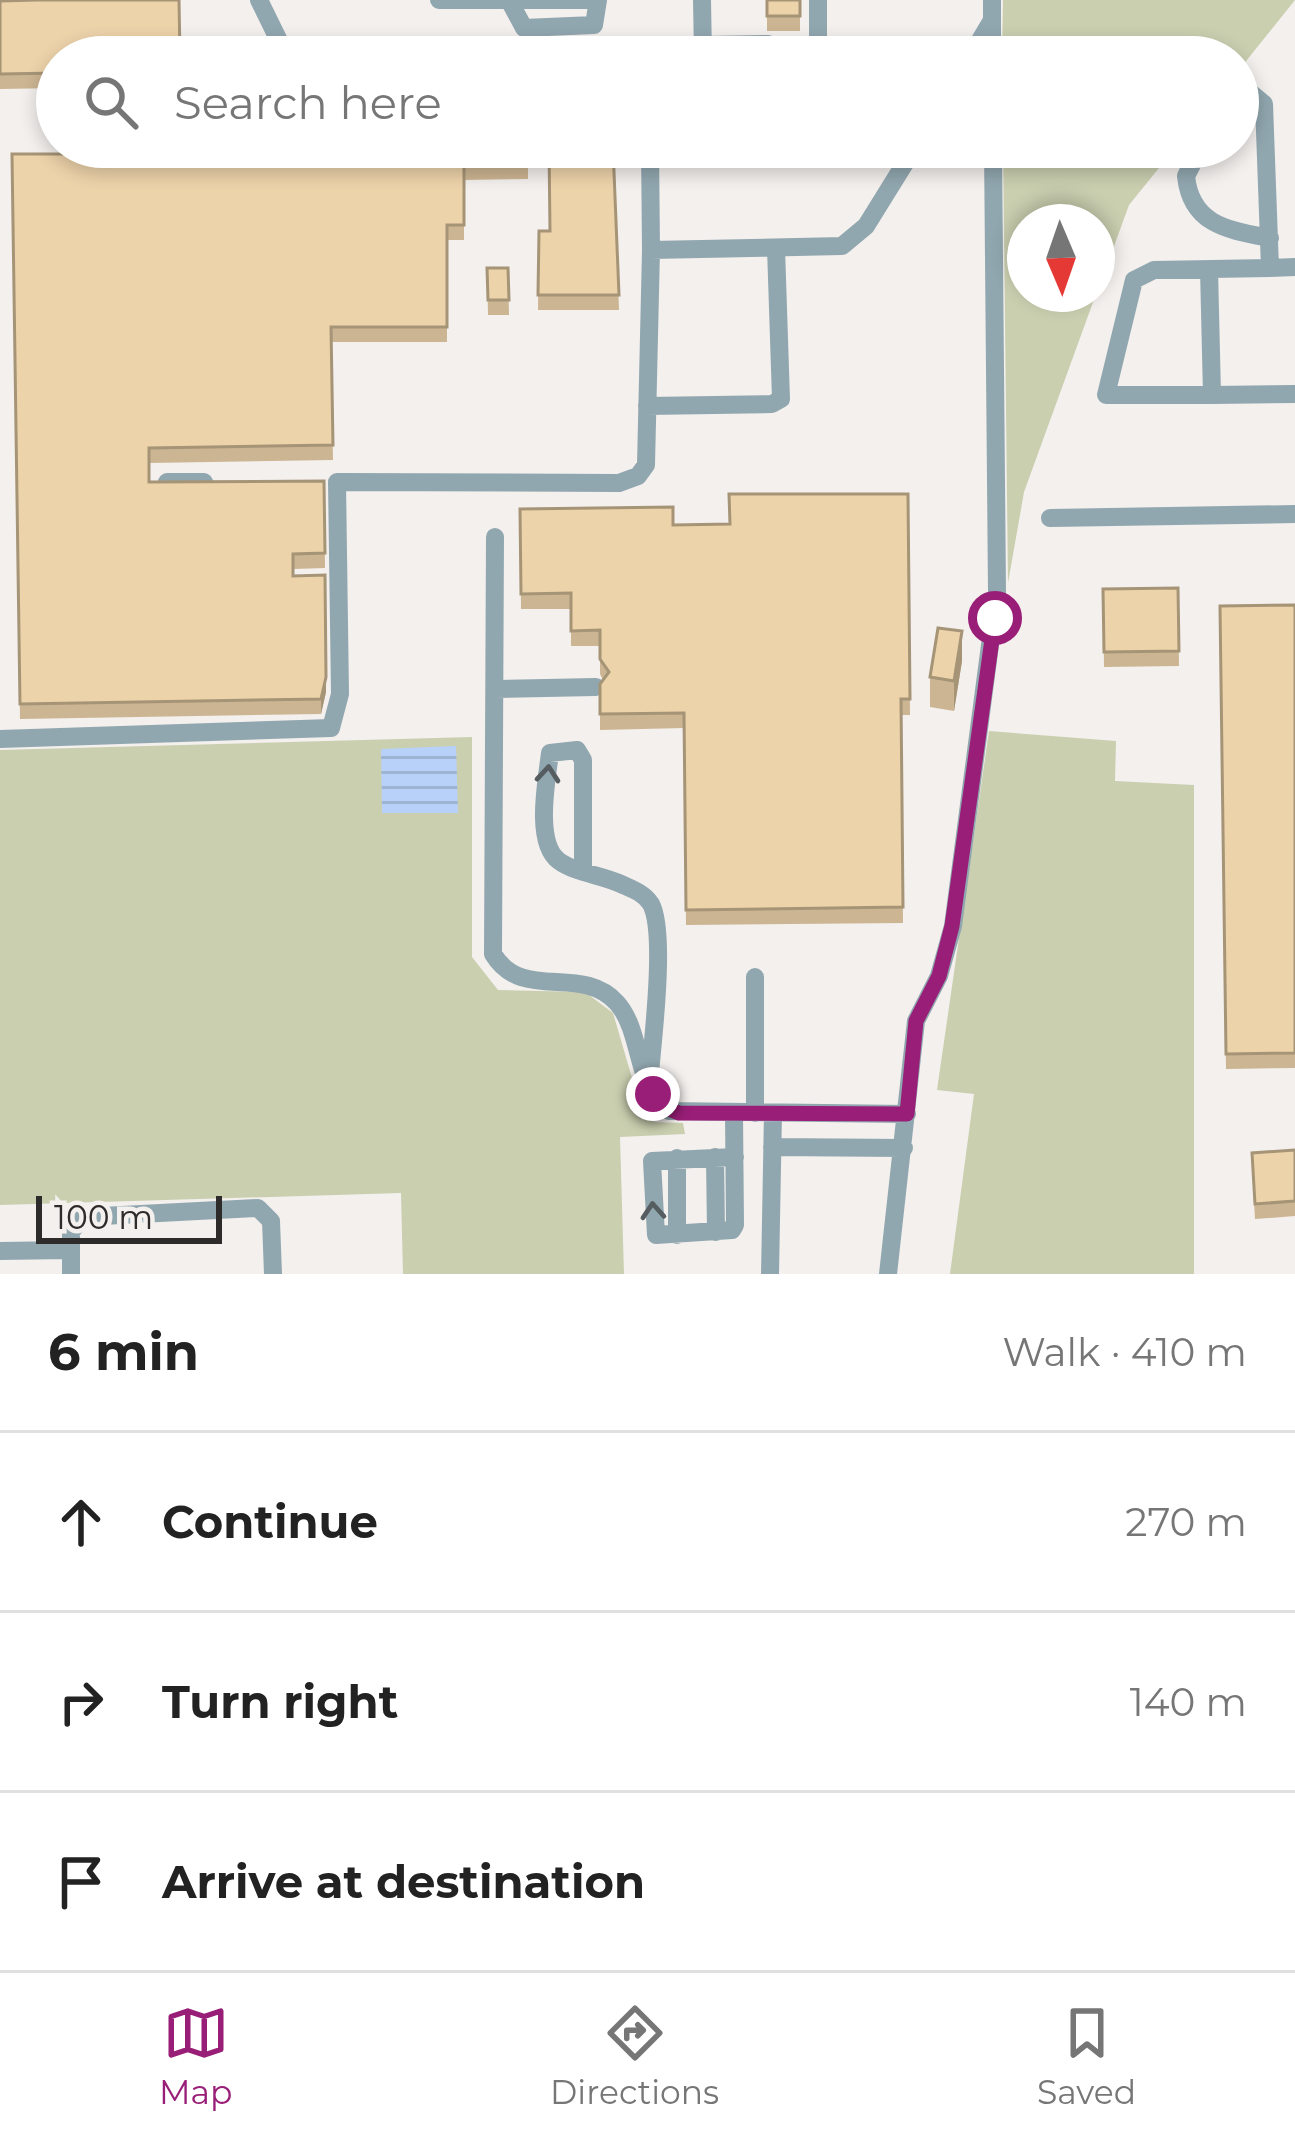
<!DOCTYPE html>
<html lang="en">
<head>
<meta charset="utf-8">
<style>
	:root { --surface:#fff; --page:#f6f6f6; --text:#222; --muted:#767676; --line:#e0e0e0; --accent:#981e77 }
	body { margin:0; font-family:Montserrat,sans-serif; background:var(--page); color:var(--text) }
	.compass { position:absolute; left:1007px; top:204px; width:108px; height:108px; border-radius:50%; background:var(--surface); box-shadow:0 6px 18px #0003; rotate:178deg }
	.scale { position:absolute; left:36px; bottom:30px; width:186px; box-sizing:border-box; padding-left:12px; border:6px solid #2d2c2b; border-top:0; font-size:33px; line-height:42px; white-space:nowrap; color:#2d2c2b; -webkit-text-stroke:9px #f4f0ee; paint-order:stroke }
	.stop { position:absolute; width:36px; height:36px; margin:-27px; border:9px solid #981e77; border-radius:50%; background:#fff }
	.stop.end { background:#981e77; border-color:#fff; box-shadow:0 3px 12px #0008 }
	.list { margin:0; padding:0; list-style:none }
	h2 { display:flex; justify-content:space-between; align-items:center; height:156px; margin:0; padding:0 48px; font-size:51px }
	h2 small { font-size:39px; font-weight:400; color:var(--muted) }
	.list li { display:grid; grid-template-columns:78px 1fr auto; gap:36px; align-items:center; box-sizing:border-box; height:180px; padding:0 48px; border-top:3px solid var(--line) }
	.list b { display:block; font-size:45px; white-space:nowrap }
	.list em { font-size:39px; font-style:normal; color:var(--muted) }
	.icon { flex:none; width:66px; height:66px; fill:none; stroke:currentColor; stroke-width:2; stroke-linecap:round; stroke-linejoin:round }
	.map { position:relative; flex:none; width:1295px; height:1274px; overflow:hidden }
	.search { position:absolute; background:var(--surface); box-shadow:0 6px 18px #0003; left:36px; right:36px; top:36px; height:132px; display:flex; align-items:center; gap:30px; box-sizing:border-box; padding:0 42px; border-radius:66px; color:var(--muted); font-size:45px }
	.sheet { height:696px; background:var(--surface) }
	nav { display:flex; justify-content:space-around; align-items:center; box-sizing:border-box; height:168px; border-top:3px solid var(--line); background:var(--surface); font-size:33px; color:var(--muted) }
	nav a { display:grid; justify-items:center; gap:6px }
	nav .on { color:var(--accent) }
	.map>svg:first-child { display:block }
	.green { fill:#cacfb0 }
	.water { fill:url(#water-rules) }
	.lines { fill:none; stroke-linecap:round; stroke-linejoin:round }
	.minor { stroke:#91a7af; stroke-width:18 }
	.wall { fill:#ccb592 }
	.shaded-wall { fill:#a69477 }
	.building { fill:#edd3aa; stroke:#a69477; stroke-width:3 }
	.oneway { stroke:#555d60 }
	.route { stroke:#981e77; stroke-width:15 }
</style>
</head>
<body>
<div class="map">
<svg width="1295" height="1274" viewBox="0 0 1295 1274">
	<defs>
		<pattern id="water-rules" width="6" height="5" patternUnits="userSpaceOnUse" patternTransform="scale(3)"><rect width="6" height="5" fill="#b7d1f8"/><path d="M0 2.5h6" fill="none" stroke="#9eb4d5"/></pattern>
	</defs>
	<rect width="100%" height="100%" fill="#f4f0ee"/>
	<path class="green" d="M1003,0h292l-57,71v-14h-236z
		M1003,147h173l-47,58 -32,88v-71h-72v72h71l-72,198 -16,91z
		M989,731l127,10 -1,40 79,4v489h-244l24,-180 -37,-4z
		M472,737v220l26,33 87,2 28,21 29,99 13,10 28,1 2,11 -65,3 4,137h-221l-2,-81 -401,12v-455z"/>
	<path class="water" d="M456,746l2,67h-76l-1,-64z"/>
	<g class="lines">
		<path class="minor" d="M259,0l25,51 8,6
			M439,0h150
			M702,0l1,55
			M818,0v57
			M992,0v57
			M510,2l14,26 70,-3 4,-25
			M703,45l65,-1 1,13
			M970,57l22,-37
			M1238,103l14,-9 12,10 6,164 25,-1
			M650,147l1,103
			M1201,147l-15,29c5,49 42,54 84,62
			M1209,269l3,126 83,-1
			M1212,395h-106l28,-115 20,-10 116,-2
			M647,406l125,-2 9,-5 -5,-151
			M167,482h37
			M1050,518l245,-4
			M495,537l-2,417c30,49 88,9 124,49 26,29 18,86 52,108l238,3
			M495,689l101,-2
			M0,739l331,-11 9,-34 -3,-212 282,1 19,-7 8,-11 5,-215 191,-4 24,-20 49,-79
			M583,870v-110l-6,-10 -27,3c-3,26 -16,90 9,108 16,12 43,14 62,23 11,5 23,9 30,20 15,28 2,134 -1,169
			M734,1113l1,112 -3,5 -76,5 -4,-74 83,-4
			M755,1113v-136
			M772,1147l132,1
			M715,1157l1,75
			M677,1158v77
			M0,1251l68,-1
			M71,1274v-42l12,-15 175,-9 13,13 2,53
			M770,1274l3,-161
			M888,1274l28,-253 23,-45 14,-50 44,-334 -4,-445"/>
	</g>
	<path class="wall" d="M767,0h33v31h-33z
		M0,1l57,56v31l-57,1z
		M528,147v32l-64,1v60h-17v102h-116l2,118 -184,3v19l175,-1 1,87 -32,1v7l33,116 -5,22 -301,5 -8,-565z
		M613,147l6,163h-81l1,-79h10z
		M487,268h21l1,47h-21z
		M908,494l2,221h-9l2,208 -217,2 -2,-197 -84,2v-46l3,-4 -3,-6v-28h-29v-37h-50l-1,-100 153,16 56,-1z
		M1178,588l1,78 -75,1 -1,-78z
		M1295,605v463l-69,1 -6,-463z
		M962,661l-8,50 -24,-4v-30z
		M1295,1150v66l-40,3 -3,-51z"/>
	<path class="shaded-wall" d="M962,631v30l-8,50v-30z
		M326,677v15l-5,22v-15z"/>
	<path class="building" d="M37,0h142l1,57h-123v16l-57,1v-73z
		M767,0h33v16h-33z
		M402,40h72v17h-72z
		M576,52h98v5h-98z
		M66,147h462v17l-64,1v60h-17v102h-116l2,118 -184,3v34l175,-1 1,72 -32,1v22l32,-1 1,102 -5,22 -301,5 -8,-550h54z
		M549,147h64l6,148h-81l1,-64h11z
		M487,268h21l1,32h-21z
		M729,494h179l2,205h-9l2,208 -217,3 -2,-197 -84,1v-30l9,-12 -9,-13v-29l-29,1v-38l-50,1 -1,-85 153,-2v18l57,-1z
		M1178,588l1,63 -75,1 -1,-63z
		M1295,605v448l-69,1 -6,-448z
		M938,628l24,3 -8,50 -24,-4z
		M1295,1150v51l-40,3 -3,-51z"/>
	<defs><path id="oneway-chevron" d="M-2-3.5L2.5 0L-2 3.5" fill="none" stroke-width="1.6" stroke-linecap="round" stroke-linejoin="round" transform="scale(3)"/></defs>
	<g class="oneway">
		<use href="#oneway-chevron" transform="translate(548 774) rotate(-85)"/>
		<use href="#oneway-chevron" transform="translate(653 1211) rotate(-94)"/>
	</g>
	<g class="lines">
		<path class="route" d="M653,1094l8,12 18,7 228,1 9,-93 23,-45 13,-50 43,-308"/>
	</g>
</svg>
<svg class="compass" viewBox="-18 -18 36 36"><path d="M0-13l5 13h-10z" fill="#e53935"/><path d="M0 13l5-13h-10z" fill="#767676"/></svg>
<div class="scale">100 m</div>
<div class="stop" style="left:995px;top:618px"></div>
<div class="stop end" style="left:653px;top:1094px"></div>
<div class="search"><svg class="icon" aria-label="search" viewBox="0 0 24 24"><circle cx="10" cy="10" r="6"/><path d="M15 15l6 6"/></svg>Search here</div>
</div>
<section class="sheet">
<h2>6 min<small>Walk · 410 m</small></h2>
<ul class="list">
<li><svg class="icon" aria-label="ahead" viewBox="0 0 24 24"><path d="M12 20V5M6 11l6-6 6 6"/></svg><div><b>Continue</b></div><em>270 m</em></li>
<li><svg class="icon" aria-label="right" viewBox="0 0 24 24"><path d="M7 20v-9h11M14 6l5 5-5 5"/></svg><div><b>Turn right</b></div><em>140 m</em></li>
<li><svg class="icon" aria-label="arrive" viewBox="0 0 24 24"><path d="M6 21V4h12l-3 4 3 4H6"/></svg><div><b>Arrive at destination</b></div></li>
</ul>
</section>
<nav>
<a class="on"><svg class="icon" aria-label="map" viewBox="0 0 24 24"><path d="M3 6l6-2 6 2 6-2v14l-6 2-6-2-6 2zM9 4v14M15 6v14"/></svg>Map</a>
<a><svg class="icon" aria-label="directions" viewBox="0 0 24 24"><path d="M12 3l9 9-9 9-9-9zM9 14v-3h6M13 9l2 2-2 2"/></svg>Directions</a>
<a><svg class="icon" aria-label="saved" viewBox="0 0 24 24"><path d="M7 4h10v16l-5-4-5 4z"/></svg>Saved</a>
</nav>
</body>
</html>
